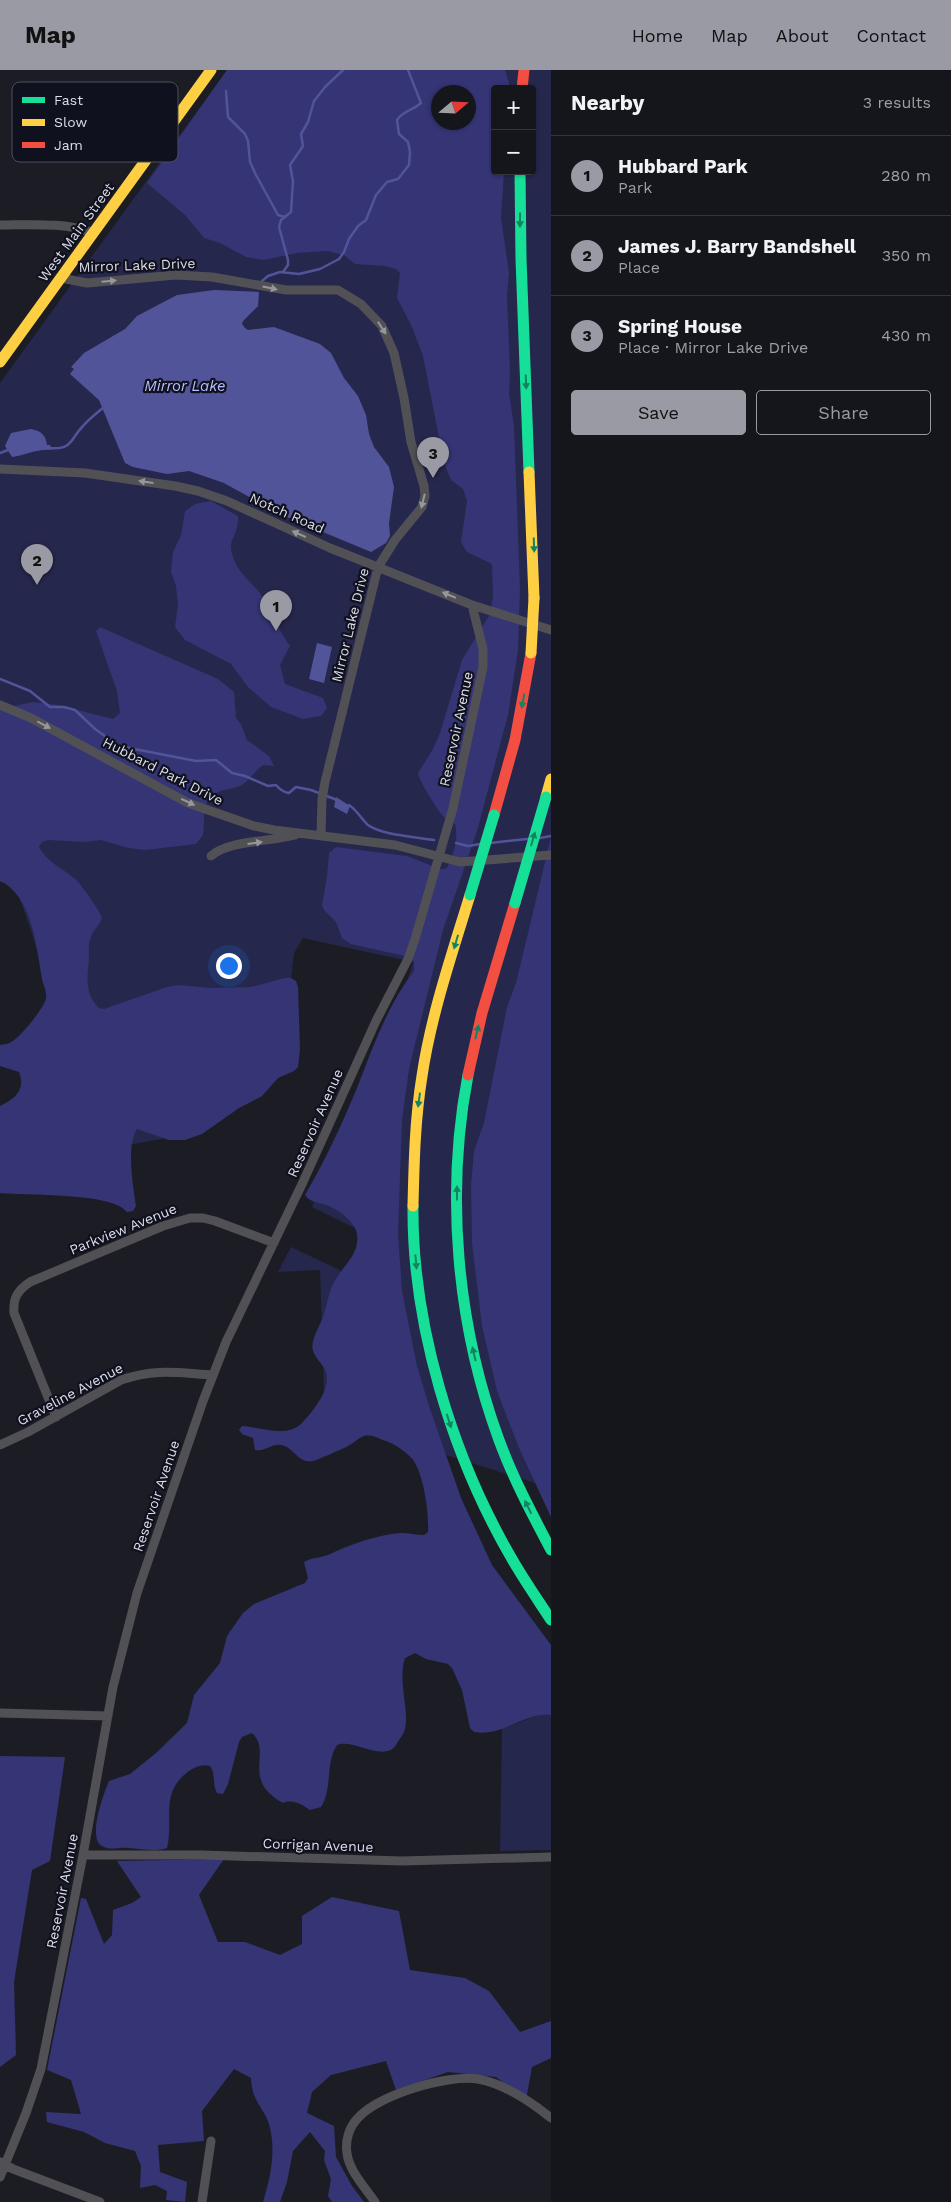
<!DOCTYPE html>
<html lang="en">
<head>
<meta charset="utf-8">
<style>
	:root { --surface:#15161b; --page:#222328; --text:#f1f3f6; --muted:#9d9fa3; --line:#34353a; --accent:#999aa3 }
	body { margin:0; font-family:"Work Sans",sans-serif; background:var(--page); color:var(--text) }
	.controls { position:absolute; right:15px; top:15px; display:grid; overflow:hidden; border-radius:5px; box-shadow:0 1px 4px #0004 }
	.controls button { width:45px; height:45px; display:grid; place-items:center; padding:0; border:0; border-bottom:1px solid var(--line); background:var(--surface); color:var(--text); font:25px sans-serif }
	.compass { position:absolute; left:431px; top:15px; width:45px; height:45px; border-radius:50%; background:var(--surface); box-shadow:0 1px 4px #0004; rotate:71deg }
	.you { position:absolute; left:228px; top:895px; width:18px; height:18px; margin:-12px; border:4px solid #fff; border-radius:50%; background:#1a73e8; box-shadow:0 0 0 8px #1a73e833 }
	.badge { display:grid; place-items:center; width:32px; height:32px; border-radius:50%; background:var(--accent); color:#111; font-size:16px; font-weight:700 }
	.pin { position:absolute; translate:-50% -41px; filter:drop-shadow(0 1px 2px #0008) }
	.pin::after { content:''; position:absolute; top:26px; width:18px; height:15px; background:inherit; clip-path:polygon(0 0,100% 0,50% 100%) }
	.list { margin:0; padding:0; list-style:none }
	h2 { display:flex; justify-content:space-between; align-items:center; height:65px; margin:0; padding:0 20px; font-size:21px }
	h2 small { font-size:16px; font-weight:400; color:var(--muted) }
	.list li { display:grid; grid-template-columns:32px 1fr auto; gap:15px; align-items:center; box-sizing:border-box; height:80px; padding:0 20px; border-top:1px solid var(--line) }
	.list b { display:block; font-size:19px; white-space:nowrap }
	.list p { margin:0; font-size:16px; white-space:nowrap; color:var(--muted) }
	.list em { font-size:16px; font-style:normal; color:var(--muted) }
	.actions { display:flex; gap:10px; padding:15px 20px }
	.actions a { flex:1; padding:11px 0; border:1px solid var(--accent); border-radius:5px; text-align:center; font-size:18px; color:var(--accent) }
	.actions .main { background:var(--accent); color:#111 }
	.map { position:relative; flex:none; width:551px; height:2132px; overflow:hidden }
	header { display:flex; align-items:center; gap:30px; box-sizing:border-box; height:70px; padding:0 25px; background:var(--accent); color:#111 }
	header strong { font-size:24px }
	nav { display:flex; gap:28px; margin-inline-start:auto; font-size:18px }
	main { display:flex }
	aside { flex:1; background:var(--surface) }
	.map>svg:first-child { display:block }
	.green { fill:#26274c; fill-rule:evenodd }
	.forest { fill:#353475; fill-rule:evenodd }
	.water { fill:#52549a }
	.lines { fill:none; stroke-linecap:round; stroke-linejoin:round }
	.stream { stroke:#52549a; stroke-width:2.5 }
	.street { stroke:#515155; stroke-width:9 }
	.fast { stroke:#16e098; stroke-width:11 }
	.slow { stroke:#ffcf43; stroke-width:11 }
	.jam { stroke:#f24e42; stroke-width:11 }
	.fast-bridge { stroke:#16e098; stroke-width:11 }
	.slow-bridge { stroke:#ffcf43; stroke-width:11 }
	.oneway { fill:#138361 }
	.oneway2 { fill:#96979e }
	.labels { text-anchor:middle; stroke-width:4.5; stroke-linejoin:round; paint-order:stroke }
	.street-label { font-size:14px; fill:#dcdde7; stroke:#10111e }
	.water-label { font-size:15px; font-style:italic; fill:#b8bfff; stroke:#10111e }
	.key { fill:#10111e; stroke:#4d4e5a; stroke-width:1 }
	.key-label { font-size:14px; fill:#dcdde7 }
</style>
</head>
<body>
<header>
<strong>Map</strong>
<nav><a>Home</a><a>Map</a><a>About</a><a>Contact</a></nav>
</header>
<main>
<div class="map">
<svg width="551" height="2132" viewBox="0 0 551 2132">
	<rect width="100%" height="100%" fill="#1c1d24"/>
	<path class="green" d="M227,0h324v1418l-226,-71 -5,-147 -42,2 13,-25 57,27 19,-40 -55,-27 6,-13 -7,-3 96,-210 6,-19 -110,-24 -9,15 -3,26 -91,153 -66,12 -110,12 34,-129 -26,-94 -19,-53 -13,2v-499zM495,19h37v82h-37zM438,22h30v30h-30z
		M541,1644l10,1v135l-51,1 2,-122z"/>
	<path class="forest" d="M227,0h278l4,13 -1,6h-13v82h9l-3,47 8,54 -2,24 3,75 -1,22 5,33 6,162 -2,62 -10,65 -31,116 -34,99 -34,139 -7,51 -4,113 4,58 15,75 13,43 31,89 31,67 59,80v70c-27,-3 -47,22 -77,17l-4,-4 -8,-38 -10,-22 -4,-4 -22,-5 -11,-6 -10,5c-8,23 6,56 -1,74 -2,4 -6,9 -8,13 -12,18 -43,-7 -59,0 -12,18 -4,43 -16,62l-11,3c-9,-6 -17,-11 -27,-7 -43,-24 -10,-50 -31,-70l-10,4 -3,5 -11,42 -5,10 -6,-1c-5,-9 -1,-19 -7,-27 -8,-2 -15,1 -21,5 -30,21 -15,50 -22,77 -11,4 -26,1 -38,0 -9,-1 -19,3 -27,-2 -15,-8 2,-53 7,-65l21,-7 26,-21 31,-30 7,-28 26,-32 7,-27 16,-23 11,-9 51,-21 3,-5 -4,-16c8,-5 18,-4 26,-8 22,-10 46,-19 71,-21 7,0 15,2 23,2l4,-3c1,-19 -4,-55 -14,-71 -6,-8 -19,-17 -28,-20 -7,-2 -14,-7 -22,-5 -6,2 -10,7 -16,10 -3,2 -31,14 -35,15 -15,3 -19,-14 -32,-16 -9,-2 -16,7 -26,5l-2,-12 -11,-4 -3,-4 3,-4c18,1 44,12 59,-2 12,-12 34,-39 23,-56 -6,-10 -14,-14 -11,-27 2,-8 7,-16 10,-24 4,-11 5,-23 10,-33 8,-17 27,-28 24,-50 -2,-12 -16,-22 -26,-27 -9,-5 -20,-3 -26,-12 20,-34 37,-71 52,-107 16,-41 30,-82 57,-117v-9l-5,-5 -58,-13 -9,-6 -6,-16 -12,-12 -2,-5 5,-28 2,-24 7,-6 71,9 33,13h6c7,-9 13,-33 9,-45 -4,-3 -10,-5 -13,-9 -5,-6 -24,-36 -24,-42l15,-24 7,-16 22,-73 28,-46 3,-17 -1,-33 -25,-12 -6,-10 6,-41 -4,-12 -12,-9 -7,-17 -21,-107 -11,-29 -15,-29 3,-25 -4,-4 -11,-3 -30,-2 -11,-9 -17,-4 -30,2 -33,7 -18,-3 -26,-14 -16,-5 -19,-23 -38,-32zM438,22h30v30h-30z
		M211,431l27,15c0,3 0,8 -1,11 -1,8 -7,13 -6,22 5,26 21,31 33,50 10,15 15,33 26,47l-10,19 5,19 38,14 4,10 -6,8 -18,3 -32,-12 -23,-20 -17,-23 -46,-24 -10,-13 3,-22 -2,-19 -5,-14 2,-20 8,-17 4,-24 10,-7z
		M100,557l118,52 16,13 2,26 5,6 6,16 22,16 5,10 -11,-1c-8,6 -16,18 -23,21 -6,3 -14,3 -19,5 -22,8 -15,26 -18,44l-7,9 -50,6 -18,-2 -27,-8 -17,2 -36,-2 -6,2 -3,5c8,15 23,21 35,31 6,4 25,32 28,39 -1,8 -9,12 -11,20 -3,8 -2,15 -2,23 -2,18 -4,35 10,48l5,1 63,-22 11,-2 32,3 41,-1 34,-9h6l5,3 2,6 2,62 -2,18 -4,4 -16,7 -16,18 -23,12 -37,26 -17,6h-16l-32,-11c-11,16 -4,57 -1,77l-3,5 -6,1c-15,-20 -101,-16 -127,-19v-87c15,-7 26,-16 19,-34l-19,-6v-21c4,-1 8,-1 11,-3 9,-4 34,-35 35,-44 1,-7 -3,-13 -4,-19 -5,-30 -10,-84 -42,-98v-172l33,-7 25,3 55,14 7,-6 -3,-22 -21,-60z
		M551,767v680l-32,-69 -22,-57 -15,-65 -10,-83 -1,-58 3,-34 10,-28 23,-116 9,-24z
		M0,1686l65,1 -15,104 -18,9 -18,112 2,73 -16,12z
		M224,1789l-25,36 19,47h27l35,13 22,-11v-28l30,-19 67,14 11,59 55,8 24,13 31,41 31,-11v37l-19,9 -6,33 -30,-23 -48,-5 -52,18 -10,-29 -55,14 -19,17 -5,21 27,13 2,31 16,29 12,16h-32l-4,-6 3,-17 -7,-19 1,-9 -15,-19 -17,19 -6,31 -7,20h-17c7,-23 13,-49 7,-74 -4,-19 -18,-24 -19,-50l-17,-9 -32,42 2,30 -46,4 2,27 27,10 -2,20 -19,-2 1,-9 -12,-6 -15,3 1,-22 -6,-15 -30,-8 -21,-11 -37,-10 -1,-10 35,2 -10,-34 -24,-10 34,-172 5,1 18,45 8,-9 1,-25 19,-7 9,-6 -24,-36z"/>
	<path class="water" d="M214,220l45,2 -1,14 -15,15 -1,3 3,4 3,2 26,-3 46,17 11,9 13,25 14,18 8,19 3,19 5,13 15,20 5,20 -5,36 1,13 -4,7 -15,9 -89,-37 -58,-32 -35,-12 -22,3 -34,-7 -8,-4 -26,-63 -29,-26 4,-5 -3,-2 13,-14 41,-24 12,-13 40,-21z
		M31,359c11,2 15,7 16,16h3l2,5c-14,-2 -26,5 -40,7l-7,-11 6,-13z
		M317,573l15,4 -8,36 -15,-4z
		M336,727l14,9 -3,8 -13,-7z"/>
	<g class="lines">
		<path class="stream" d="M226,21l2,26 17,17 3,7 2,21 6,13 22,40 7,2
			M283,202l5,-7v-5l-9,-33 2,-7 10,-8 2,-31 -3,-16 13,-19 -2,-12 7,-12 6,-21 11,-14 18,-17
			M262,211l6,-5 12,-4 19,2 21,-5 19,-10 5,-7 5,-13 9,-13 8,-6 10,-25 11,-13 11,-3 11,-14 1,-13 -2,-10 -9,-8 -2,-14c7,-10 15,-9 24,-17l-13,-33
			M50,378c23,2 20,-9 33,-22 6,-7 14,-13 21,-19
			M0,383l8,-3
			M0,609l30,12 20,16h14l11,3 20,19 24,17 77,15 20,-1 16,13 13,3 23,10 8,-1c4,5 7,7 13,8l7,-6 15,3 26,10
			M349,735c9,6 12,14 19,20 13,10 49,12 66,15
			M540,768l11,-2
			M456,773l12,3 12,-2
			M490,773l37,-4"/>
		<path class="street" d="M0,155c30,0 65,-3 94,8
			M61,208l26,5 89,-8 36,2 74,13h52l23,14 21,22 12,27 10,45 7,44 13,44 1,10 -3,11 -27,33 -17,27 -53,215 -3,17 -1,36
			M0,399l85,4 90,13 23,5 29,10 103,47 142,57 79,25
			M0,635l31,13 157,85 66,23 20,4 121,15 65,17 91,-7
			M211,786c18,-16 59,-14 84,-21
			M56,1347l-42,-104c-1,-15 3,-22 16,-31l133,-56 27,-8h13l12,3 59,22
			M0,1375l28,-13 93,-52c35,-12 57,-7 92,-5
			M0,1643l108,3
			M83,1785h118l201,6 149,-4
			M1,2092l12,7 87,33
			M0,2107l26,-64 15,-44 42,-214 30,-168 24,-94 66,-192 23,-59 77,-160 73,-161 32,-62 7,-20 38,-131 30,-141v-18l-11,-44
			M202,2132l9,-61
			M375,2132c-10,-15 -26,-31 -28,-49 -2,-12 2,-26 11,-35 20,-23 90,-44 120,-39 27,5 52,22 73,39"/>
		<path class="fast" d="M520,101l1,88 8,213
			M468,1005c-23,120 -11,251 31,365 14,38 33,74 52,110
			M413,1136c-1,119 39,250 99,353 12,21 26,41 39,61"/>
		<path class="slow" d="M0,292l211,-292
			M529,402l5,126
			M546,727l5,-18
			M413,1136c1,-44 2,-87 9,-130 9,-61 30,-122 48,-181"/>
		<path class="jam" d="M522,19l2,-19
			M494,745l21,-75 16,-87
			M468,1005l14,-62 33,-110"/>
		<path class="fast-bridge" d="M470,825l24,-80
			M515,833l31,-106"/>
		<path class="slow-bridge" d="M531,583l3,-55"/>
	</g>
	<defs><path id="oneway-solid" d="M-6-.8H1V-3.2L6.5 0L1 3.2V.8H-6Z" transform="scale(1.25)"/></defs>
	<g class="oneway">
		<use href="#oneway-solid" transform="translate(520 150) rotate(90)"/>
		<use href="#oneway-solid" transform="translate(526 312) rotate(88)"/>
		<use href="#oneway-solid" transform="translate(534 475) rotate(88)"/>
		<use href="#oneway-solid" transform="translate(523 631) rotate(101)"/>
		<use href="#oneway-solid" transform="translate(533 769) rotate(-74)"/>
		<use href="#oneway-solid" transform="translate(456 872) rotate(106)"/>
		<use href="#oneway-solid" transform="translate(477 962) rotate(-77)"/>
		<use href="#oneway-solid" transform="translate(419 1030) rotate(98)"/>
		<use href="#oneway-solid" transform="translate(457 1123) rotate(-90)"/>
		<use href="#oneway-solid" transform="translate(416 1192) rotate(85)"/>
		<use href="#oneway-solid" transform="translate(474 1284) rotate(-103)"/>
		<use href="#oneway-solid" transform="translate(449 1351) rotate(72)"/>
		<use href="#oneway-solid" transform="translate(528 1437) rotate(-116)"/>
	</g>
	<g class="oneway2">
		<use href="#oneway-solid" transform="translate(109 211) rotate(-5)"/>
		<use href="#oneway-solid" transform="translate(270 218) rotate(12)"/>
		<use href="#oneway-solid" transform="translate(382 258) rotate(57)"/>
		<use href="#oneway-solid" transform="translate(146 412) rotate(-172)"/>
		<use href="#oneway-solid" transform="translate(423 431) rotate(104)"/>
		<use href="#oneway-solid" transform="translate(299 464) rotate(-156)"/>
		<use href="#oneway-solid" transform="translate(449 525) rotate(-157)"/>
		<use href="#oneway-solid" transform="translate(44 655) rotate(28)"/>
		<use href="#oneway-solid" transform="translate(188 732) rotate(25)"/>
		<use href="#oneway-solid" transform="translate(255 773) rotate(-8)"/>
	</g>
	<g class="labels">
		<g class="street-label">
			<text transform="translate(76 162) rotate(-54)" y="5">West Main Street</text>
			<text transform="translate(137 195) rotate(-2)" y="5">Mirror Lake Drive</text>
			<text transform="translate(287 443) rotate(24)" y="5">Notch Road</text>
			<text transform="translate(350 555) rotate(-76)" y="5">Mirror Lake Drive</text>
			<text transform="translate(456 659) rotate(-78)" y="5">Reservoir Avenue</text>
			<text transform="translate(163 701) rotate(27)" y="5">Hubbard Park Drive</text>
			<text transform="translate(315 1053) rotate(-66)" y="5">Reservoir Avenue</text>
			<text transform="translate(123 1159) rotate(-22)" y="5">Parkview Avenue</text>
			<text transform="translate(70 1324) rotate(-28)" y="5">Graveline Avenue</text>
			<text transform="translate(156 1426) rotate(-71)" y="5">Reservoir Avenue</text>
			<text transform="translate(318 1775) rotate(2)" y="5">Corrigan Avenue</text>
			<text transform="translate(62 1821) rotate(-79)" y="5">Reservoir Avenue</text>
		</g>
		<g class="water-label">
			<text x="185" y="321">Mirror Lake</text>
		</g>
	</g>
	<rect x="12" y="12" width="166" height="80" rx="8" class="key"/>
	<rect x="22" y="27" width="23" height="6" fill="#16e098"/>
	<rect x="22" y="49" width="23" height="7" fill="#ffcf43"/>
	<rect x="22" y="72" width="23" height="6" fill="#f24e42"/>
	<g class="key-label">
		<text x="54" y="35">Fast</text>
		<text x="54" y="57">Slow</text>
		<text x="54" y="80">Jam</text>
	</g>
</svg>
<div class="controls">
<button>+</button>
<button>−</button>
</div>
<svg class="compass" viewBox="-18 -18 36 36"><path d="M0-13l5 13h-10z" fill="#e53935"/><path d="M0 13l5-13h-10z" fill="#9d9fa3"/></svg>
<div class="you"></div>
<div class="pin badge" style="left:276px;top:561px">1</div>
<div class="pin badge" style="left:37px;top:515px">2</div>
<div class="pin badge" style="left:433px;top:408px">3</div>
</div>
<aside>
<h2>Nearby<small>3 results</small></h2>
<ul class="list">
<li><span class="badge">1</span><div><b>Hubbard Park</b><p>Park</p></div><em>280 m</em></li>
<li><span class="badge">2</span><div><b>James J. Barry Bandshell</b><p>Place</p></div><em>350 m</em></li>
<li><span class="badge">3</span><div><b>Spring House</b><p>Place · Mirror Lake Drive</p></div><em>430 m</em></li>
</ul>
<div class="actions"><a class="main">Save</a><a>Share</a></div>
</aside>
</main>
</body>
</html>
